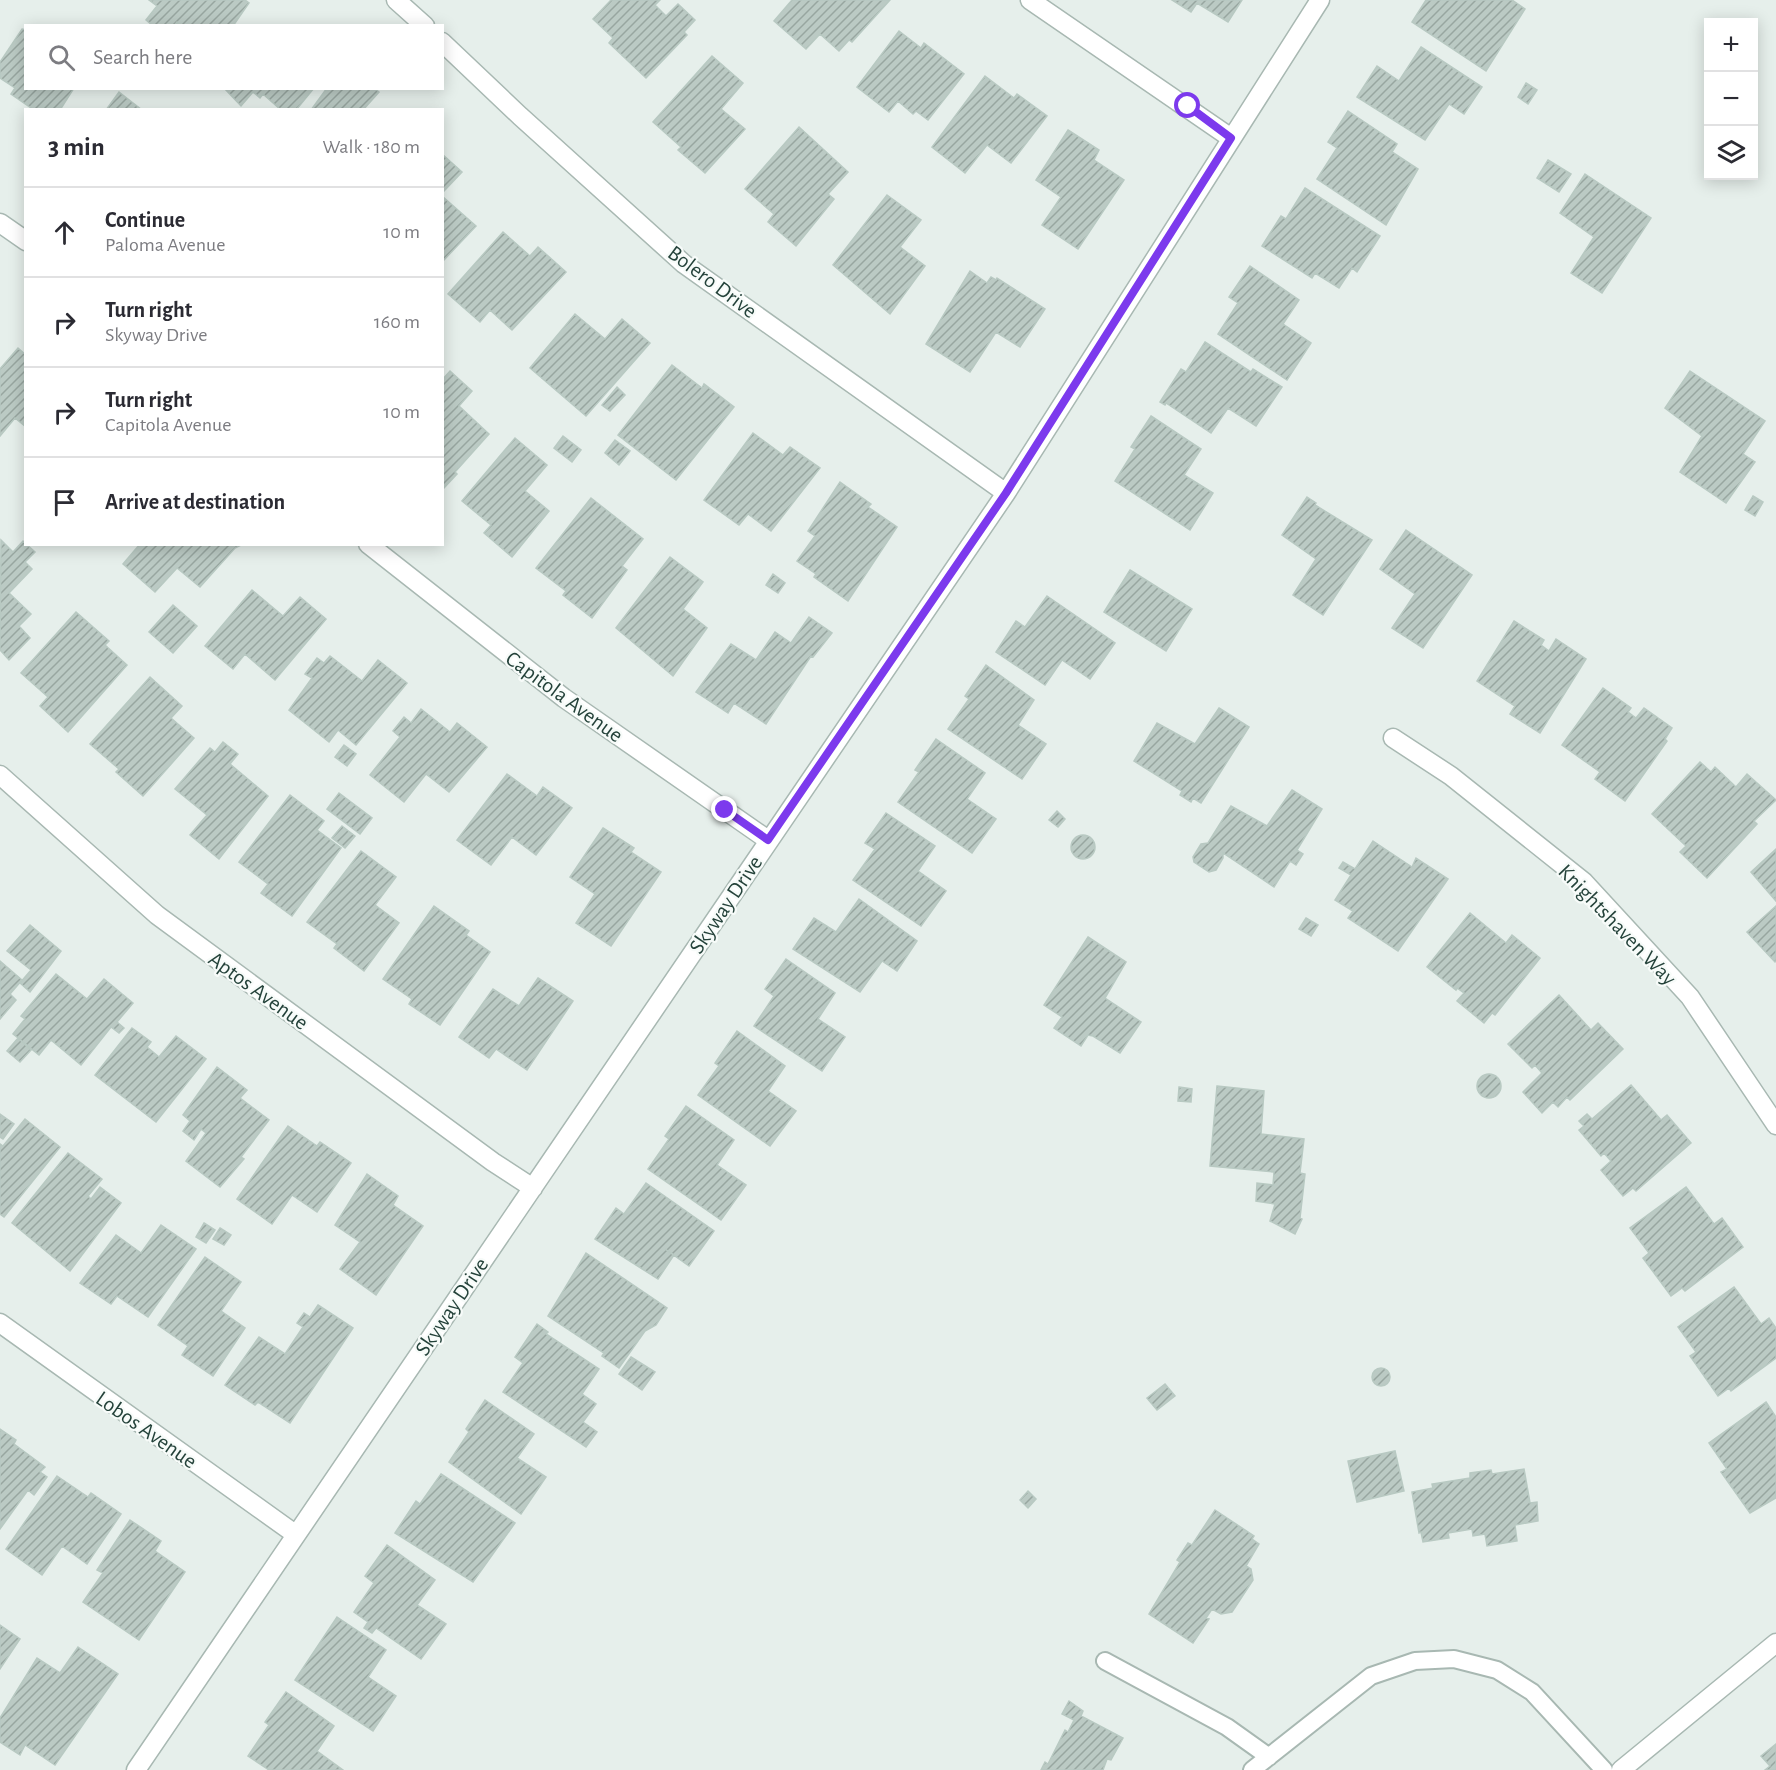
<!DOCTYPE html>
<html lang="en">
<head>
<meta charset="utf-8">
<style>
	:root { --surface:#fff; --page:#f2f2f3; --text:#2b2b33; --muted:#7c7c81; --line:#e1e1e2 }
	body { margin:0; font-family:"Alegreya Sans",sans-serif; background:var(--page); color:var(--text) }
	.controls { position:absolute; right:18px; top:18px; display:grid; overflow:hidden; border-radius:0px; box-shadow:0 3px 15px #0003 }
	.controls button { width:54px; height:54px; display:grid; place-items:center; padding:0; border:0; border-bottom:2px solid var(--line); background:var(--surface); color:var(--text); font:30px sans-serif }
	.stop { position:absolute; width:18px; height:18px; margin:-14px; border:4px solid #7c3aed; border-radius:50%; background:#fff }
	.stop.end { background:#7c3aed; border-color:#fff; box-shadow:0 2px 6px #0008 }
	.list { margin:0; padding:0; list-style:none }
	h2 { display:flex; justify-content:space-between; align-items:center; height:78px; margin:0; padding:0 24px; font-size:26px }
	h2 small { font-size:20px; font-weight:400; color:var(--muted) }
	.list li { display:grid; grid-template-columns:39px 1fr auto; gap:18px; align-items:center; box-sizing:border-box; height:90px; padding:0 24px; border-top:2px solid var(--line) }
	.list b { display:block; font-size:22px; white-space:nowrap }
	.list p { margin:0; font-size:20px; white-space:nowrap; color:var(--muted) }
	.list em { font-size:20px; font-style:normal; color:var(--muted) }
	.icon { flex:none; width:33px; height:33px; fill:none; stroke:currentColor; stroke-width:2; stroke-linecap:round; stroke-linejoin:round }
	.map { position:relative; flex:none; width:1776px; height:1770px; overflow:hidden }
	.search { position:absolute; background:var(--surface); box-shadow:0 3px 15px #0003; left:24px; top:24px; width:420px; height:66px; display:flex; align-items:center; gap:15px; box-sizing:border-box; padding:0 21px; border-radius:0px; color:var(--muted); font-size:22px }
	.panel { position:absolute; background:var(--surface); box-shadow:0 3px 15px #0003; left:24px; top:108px; width:420px; height:438px; border-radius:0px }
	.map>svg:first-child { display:block }
	.building { fill:url(#building-hatch); stroke:#b8c9c2; stroke-width:1.5 }
	.lines { fill:none; stroke-linecap:round; stroke-linejoin:round }
	.lane-casing { stroke:#a8b8b2; stroke-width:20 }
	.street-casing { stroke:#a8b8b2; stroke-width:21 }
	.lane { stroke:#fff; stroke-width:16 }
	.street { stroke:#fff; stroke-width:18 }
	.route { stroke:#7c3aed; stroke-width:8 }
	.labels { text-anchor:middle; stroke-width:4.5; stroke-linejoin:round; paint-order:stroke }
	.street-label { font-size:22px; fill:#24423a; stroke:#f7fbf9 }
</style>
</head>
<body>
<div class="map">
<svg width="1776" height="1770" viewBox="0 0 1776 1770">
	<defs>
		<pattern id="building-hatch" width="6" height="6" patternUnits="userSpaceOnUse" patternTransform="scale(1.5)"><rect width="6" height="6" fill="#bbcac4"/><path d="M-1 1l2-2M0 6l6-6M5 7l2-2" fill="none" stroke="#98a6a0"/></pattern>
	</defs>
	<rect width="100%" height="100%" fill="#e6efeb"/>
	<path class="building" d="M149,0h96l4,3 -16,23h-51l-5,-4 -3,4h-21l-7,-6 11,-14z
		M611,0h49l-5,5 11,11 12,-12 17,16 -11,12 3,3 -41,43 -37,-35 4,-5 -20,-19z
		M792,0h98l-38,42 -3,-2 -10,11 -19,-17 -14,15 -32,-28z
		M1172,0h70l-14,22 -31,-19 -6,9z
		M1426,0h86l13,9 -39,62 -74,-49z
		M22,29l4,1v58h48l-14,22h-26l-23,-16 4,-6 -15,-10v-16z
		M899,31l22,17 3,-5 40,31 -36,46 -12,-9 -3,3 -15,-13 -9,11 -32,-25z
		M1421,47l61,40 -18,27 -15,-10 -24,36 -68,-43 20,-31 22,15z
		M712,56l31,27 -22,26 24,20 -40,44 -27,-23 3,-3 -28,-25z
		M985,76l29,22 3,-4 30,22 -36,47 -24,-18 -22,28 -33,-26z
		M1526,83l11,7 -9,14 -10,-7z
		M224,88h90l-18,22h-15l-18,-16 -3,4 -7,-6 -12,14z
		M327,88h47l5,4 -16,18h-52z
		M119,92l23,18h-36z
		M1348,111l49,33 -5,8 26,17 -32,56 -69,-46 20,-31 -9,-6z
		M799,127l49,45 -20,22 6,5 -38,47 -28,-24 6,-8 -29,-25z
		M1068,130l31,20 -5,10 30,20 -46,69 -36,-24 19,-28 -25,-17z
		M442,154l20,18 -20,21z
		M1548,160l23,14 -12,18 -22,-14z
		M1585,174l66,44 -49,75 -31,-20 23,-36 -34,-24z
		M1305,188l75,48 -23,36 -5,-4 -13,20 -24,-15 -3,5 -50,-32 19,-30 5,3z
		M887,195l34,25 -21,27 25,19 -35,48 -57,-49z
		M442,196l34,30 -34,36z
		M503,232l27,24 8,-9 28,25 -54,58 -22,-20 -10,12 -32,-28z
		M1250,266l49,34 -16,24 28,19 -24,37 -69,-46 20,-31 -9,-6z
		M970,271l17,12 4,-6 5,3 1,-2 48,31 -25,38 -24,-15 -26,40 -44,-28z
		M575,314l30,25 17,-20 28,24 -64,73 -56,-48z
		M1205,342l46,30 2,-3 29,18 -26,39 -28,-18 -17,25 -45,-30 -1,2 -5,-3 21,-33 5,3z
		M18,348l8,7v72l-11,-9 -15,18v-67z
		M672,365l30,23 2,-4 30,23 -58,73 -58,-45z
		M450,371l22,20 -13,15 30,28 -34,38 2,2 -15,16v-110z
		M1690,371l75,50 -22,33 12,8 -29,41 -46,-31 22,-36 -37,-28z
		M617,387l8,8 -15,16 -8,-6z
		M1151,416l50,33 -17,26 29,18 -23,37 -75,-49 20,-32 -4,-2z
		M753,433l30,22 7,-8 30,21 -49,63 -23,-17 -9,11 -35,-25z
		M563,436l18,14 -9,12 -18,-14z
		M515,438l32,27 -22,26 24,20 -37,46 -28,-24 7,-8 -29,-24z
		M615,440l15,11 -11,14 -14,-12z
		M840,482l31,22 -3,3 29,20 -49,74 -34,-24 2,-3 -19,-13 18,-25 -7,-5z
		M1753,496l10,6 -8,14 -10,-6z
		M1307,497l9,6 -1,2 57,35 -49,75 -30,-20 23,-36 -34,-24z
		M591,498l52,41 -21,27 5,4 -35,48 -29,-23 3,-4 -30,-23z
		M1406,530l66,45 -49,73 -31,-20 23,-34 -35,-25z
		M1,540l12,12 10,-11 12,11 -10,10 7,7 -23,24 22,21 -12,12 11,12 -21,22 -9,-10z
		M140,544h101v1l-6,3 -35,39 -23,-19 -22,24 -32,-28z
		M670,557l33,25 -20,27 24,19 -34,48 -57,-48z
		M1130,570l62,39 -26,42 -62,-39z
		M773,574l12,9 -7,10 -12,-8z
		M252,590l31,26 17,-19 26,22 -51,61 -30,-26 -12,15 -28,-23z
		M1047,596l68,47 -25,36 -28,-19 -17,25 -49,-33 20,-31 9,6z
		M173,605l24,21 -24,27 -24,-21z
		M76,612l33,29 -4,4 22,20 -59,67 -28,-26 8,-9 -27,-24z
		M809,617l23,16 -19,24 -2,-1 -45,68 -32,-21 -6,10 -32,-21 35,-48 25,16 19,-28 16,11z
		M1514,621l30,19 -3,5 8,6 7,-12 30,20 -46,74 -30,-19 5,-8 -38,-25z
		M330,656l32,25 16,-21 29,23 -51,62 -18,-15 -9,12 -40,-32 23,-32 -7,-4 12,-16 7,5z
		M986,665l48,35 -16,25 28,19 -24,35 -74,-50 21,-30 -4,-3z
		M150,677l32,29 -11,12 23,20 -51,58 -27,-24 3,-3 -29,-25z
		M1603,688l28,20 -3,4 8,6 8,-10 28,20 -7,11 2,2 -42,60 -30,-22 5,-7 -38,-27z
		M1219,708l30,19 -48,76 -8,-5 -2,4 -11,-7 2,-4 -48,-30 23,-38 38,21z
		M421,709l29,23 7,-9 30,24 -38,45 -23,-18 -22,28 -34,-27 30,-38 -7,-6 11,-14 7,6z
		M936,739l49,34 -18,26 29,20 -24,34 -74,-51 21,-30 -4,-2z
		M223,742l15,12 -8,10 38,32 -49,63 -29,-24 17,-20 -32,-26 35,-41 5,4z
		M344,745l12,9 -9,12 -12,-9z
		M1700,762l11,10 4,-5 21,20 11,-13 29,26 -22,21 3,3 -50,54 -27,-26 6,-6 -34,-32z
		M507,774l30,22 6,-9 29,21 -36,47 -24,-18 -21,28 -34,-25z
		M1292,790l30,19 -25,41 6,4 -7,11 -6,-4 -16,26 -51,-34v5l-7,12 -7,2 -15,-10 -1,-5 8,-13 7,-1 23,-37 36,20z
		M339,793l33,25 -12,16 -33,-25z
		M290,795l34,26 -7,9 24,18 -49,68 -31,-23 7,-9 -29,-22z
		M1057,811l8,8 -7,8 -9,-7z
		M886,813l49,33 -17,25 28,20 -25,35 -68,-46 22,-31 -10,-6z
		M342,826l13,10 -10,12 -13,-10z
		M603,828l31,20 -3,4 30,20 -50,74 -35,-23 19,-29 -25,-17z
		M1071 847a12 12 0 1 1 24 0a12 12 0 1 1-24 0Z
		M1373,841l39,26 4,-9 32,21 -50,72 -50,-33 5,-7 -18,-11 16,-25 -12,-7 4,-6 12,7z
		M1776,849v52l-25,-29z
		M361,851l35,26 -21,28 24,18 -35,48 -30,-23 3,-4 -30,-22z
		M859,899l58,42 -20,30 -15,-10 -22,31 -67,-43 21,-31 22,14z
		M434,906l35,25 -3,4 24,17 -50,73 -31,-21 3,-5 -29,-20z
		M1776,906v55l-1,1 -28,-30z
		M1470,913l36,30 6,-8 28,23 -45,57 -3,-2 -8,10 -27,-22 7,-8 -7,-5 -1,2 -29,-23z
		M1306,918l12,7 -7,11 -12,-7z
		M30,925l31,26 -31,41 -10,-9 11,-13 -24,-19z
		M1088,937l38,25 -21,36 36,24 -21,31 -27,-17 -5,-1 -7,11 -27,-18 8,-11 -18,-12z
		M786,959l49,34 -17,26 27,18 -23,34 -68,-45 20,-30 -9,-7z
		M0,961l22,19 -12,14 6,6 -16,19z
		M56,974l31,25 17,-20 29,24 -16,19 7,6 -5,5 -8,-6 -30,38 -30,-25 -12,15 -26,-21 12,-15 -4,-3z
		M538,978l35,23 -46,69 -31,-21 -7,9 -30,-21 34,-48 26,17z
		M1559,995l32,35 7,-7 25,26 -53,51 -3,-3 -9,10 -5,-5 -11,11 -19,-21 19,-19 -7,-8 -3,3 -24,-24z
		M132,1028l19,14 -4,5 12,10 17,-21 30,23 -50,63 -61,-47z
		M737,1031l48,35 -17,25 28,20 -26,35 -72,-51 21,-29 -4,-3z
		M18,1038l13,12 -11,12 -13,-11z
		M217,1067l30,23 -7,8 29,22 -28,37 3,2 -24,28 -34,-26 20,-28 -5,-4 -7,11 -11,-9 7,-10 -7,-6z
		M1477 1086a12 12 0 1 1 24 0a12 12 0 1 1-24 0Z
		M1631,1085l30,35 6,-5 24,28 -55,48 -3,-3 -10,8 -22,-26 10,-9 -7,-8 -3,3 -22,-26 5,-4 -5,-5 8,-7 5,5z
		M1217,1086l47,5 -3,43 43,5 -4,34 5,1 -5,44 2,1 -7,15 -25,-13 5,-17 -19,-3 1,-18 16,2 1,-13 -64,-6z
		M1179,1087l13,2 -1,13 -13,-1z
		M686,1106l48,34 -17,25 29,20 -25,35 -73,-51 21,-30 -4,-3z
		M0,1114l14,10 -11,15 -3,-2z
		M25,1119l35,28 -56,70 -4,-3v-70l3,2z
		M288,1126l29,20 3,-4 31,21 -34,49 -25,-17 -20,29 -35,-25z
		M68,1153l34,26 -14,17 3,3 9,-12 21,16 -51,68 -58,-48z
		M367,1174l31,22 -5,9 30,21 -47,69 -36,-26 20,-27 -25,-17z
		M646,1183l68,48 -25,35 -24,-17 9,6 -16,24 -63,-40 21,-31 8,6z
		M1686,1187l28,37 8,-6 21,29 -58,44 -3,-3 -11,8 -28,-38 6,-5 -19,-25z
		M204,1223l11,7 -9,13 -10,-6z
		M161,1225l35,24 -48,68 -31,-21 -6,8 -31,-21 36,-48 25,18z
		M220,1228l11,7 -7,10 -11,-6z
		M586,1253l81,55 -11,17 -11,6 -26,37 -17,-12 2,-3 -56,-37z
		M205,1257l36,25 -20,29 24,17 -32,48 -31,-21 6,-9 -30,-21z
		M1734,1287l27,37 8,-6 7,10v30l-45,33 -2,-3 -11,8 -28,-40 6,-4 -18,-25z
		M318,1305l35,23 -63,95 -32,-21 -3,3 -30,-20 34,-48 26,17 18,-27 -6,-4 7,-10 6,4z
		M537,1324l11,8 -2,2 53,35 -17,25 14,10 -13,18 14,10 -11,15 -83,-55 20,-29 -8,-6z
		M631,1357l24,15 -13,18 -23,-16z
		M1372 1377a9 9 0 1 1 18 0a9 9 0 1 1-18 0Z
		M1165,1384l10,12 -18,14 -10,-12z
		M485,1400l49,34 -17,24 29,19 -25,37 -72,-52 20,-30 -3,-3z
		M1766,1402l10,15v81l-26,15 -29,-41 6,-3 -18,-26z
		M0,1429l16,11 -2,4 31,23 -5,5 7,5 -13,18 -6,-5 -28,39z
		M1395,1451l9,40 -47,11 -9,-41z
		M1524,1469l6,34 7,-1 1,19 -23,4 2,16 -30,5 -2,-12 -12,2 -1,-7 -24,4 1,5 -26,4 -2,-10 -2,1 -7,-41 21,-4 -1,-4 38,-6v-5l21,-3 1,4z
		M441,1474l74,49 -42,59 -78,-49 21,-32 4,3z
		M57,1476l31,21 3,-4 30,21 -34,50 -25,-18 -20,29 -36,-26z
		M1028,1491l8,8 -8,9 -8,-8z
		M1215,1510l39,26 -2,3 7,5 -13,22 5,3 2,11 -21,32 -11,2 -9,-5 -6,9 3,1 -16,24 -44,-29 31,-52 -3,-2 11,-17 4,2z
		M130,1520l31,21 -6,10 30,21 -46,68 -56,-38 20,-29 -6,-3z
		M387,1545l48,35 -18,25 29,19 -25,35 -45,-31 -4,5 -8,-5 4,-6 -14,-10 20,-29 -9,-7z
		M337,1617l49,33 -18,27 28,19 -23,35 -78,-51z
		M0,1625l20,14 -20,30z
		M78,1647l40,27 -63,91 -30,-20 -5,10 -20,-13v-24l37,-60 23,15z
		M286,1692l48,34 -17,25 26,19h-74l-21,-14 21,-31 -4,-3z
		M1069,1701l14,10 -2,5 42,22 -12,22 -4,-1 -4,11h-62l4,-8 3,2 17,-34 3,2 6,-12 -12,-6z
		M1776,1744v26h-11l5,-4 -9,-10z"/>
	<g class="lines">
		<defs>
			<path id="lane" d="M1105,1661l122,66 42,30
				M1252,1770l119,-94 44,-15 39,-2 43,11 35,22 72,78"/>
			<path id="street" d="M396,0l29,26
				M1030,0l201,138
				M442,42l78,74 164,148 322,229
				M0,223l26,18
				M368,544l196,154 204,142
				M1393,738l58,38 133,106 106,115 86,128
				M0,775l157,140 336,247 40,26
				M0,1323l295,211
				M136,1770l870,-1277 314,-493
				M1621,1770l155,-127"/>
		</defs>
		<use href="#lane" class="lane-casing"/>
		<use href="#street" class="street-casing"/>
		<use href="#lane" class="lane"/>
		<use href="#street" class="street"/>
	</g>
	<g class="lines">
		<path class="route" d="M725,810l43,30 238,-347 225,-355 -43,-32"/>
	</g>
	<g class="labels">
		<g class="street-label">
			<text transform="translate(713 281) rotate(37)" y="8">Bolero Drive</text>
			<text transform="translate(565 696) rotate(36)" y="8">Capitola Avenue</text>
			<text transform="translate(725 904) rotate(-56)" y="8">Skyway Drive</text>
			<text transform="translate(1618 924) rotate(46)" y="8">Knightshaven Way</text>
			<text transform="translate(259 990) rotate(36)" y="8">Aptos Avenue</text>
			<text transform="translate(451 1306) rotate(-56)" y="8">Skyway Drive</text>
			<text transform="translate(147 1429) rotate(35)" y="8">Lobos Avenue</text>
		</g>
	</g>
</svg>
<div class="controls">
<button>+</button>
<button>−</button>
<button><svg class="icon" aria-label="layers" viewBox="0 0 24 24"><path d="M12 4l9 5-9 5-9-5zM3 14l9 5 9-5"/></svg></button>
</div>
<div class="stop" style="left:1188px;top:106px"></div>
<div class="stop end" style="left:725px;top:810px"></div>
<div class="search"><svg class="icon" aria-label="search" viewBox="0 0 24 24"><circle cx="10" cy="10" r="6"/><path d="M15 15l6 6"/></svg>Search here</div>
<section class="panel">
<h2>3 min<small>Walk · 180 m</small></h2>
<ul class="list">
<li><svg class="icon" aria-label="ahead" viewBox="0 0 24 24"><path d="M12 20V5M6 11l6-6 6 6"/></svg><div><b>Continue</b><p>Paloma Avenue</p></div><em>10 m</em></li>
<li><svg class="icon" aria-label="right" viewBox="0 0 24 24"><path d="M7 20v-9h11M14 6l5 5-5 5"/></svg><div><b>Turn right</b><p>Skyway Drive</p></div><em>160 m</em></li>
<li><svg class="icon" aria-label="right" viewBox="0 0 24 24"><path d="M7 20v-9h11M14 6l5 5-5 5"/></svg><div><b>Turn right</b><p>Capitola Avenue</p></div><em>10 m</em></li>
<li><svg class="icon" aria-label="arrive" viewBox="0 0 24 24"><path d="M6 21V4h12l-3 4 3 4H6"/></svg><div><b>Arrive at destination</b></div></li>
</ul>
</section>
</div>
</body>
</html>
